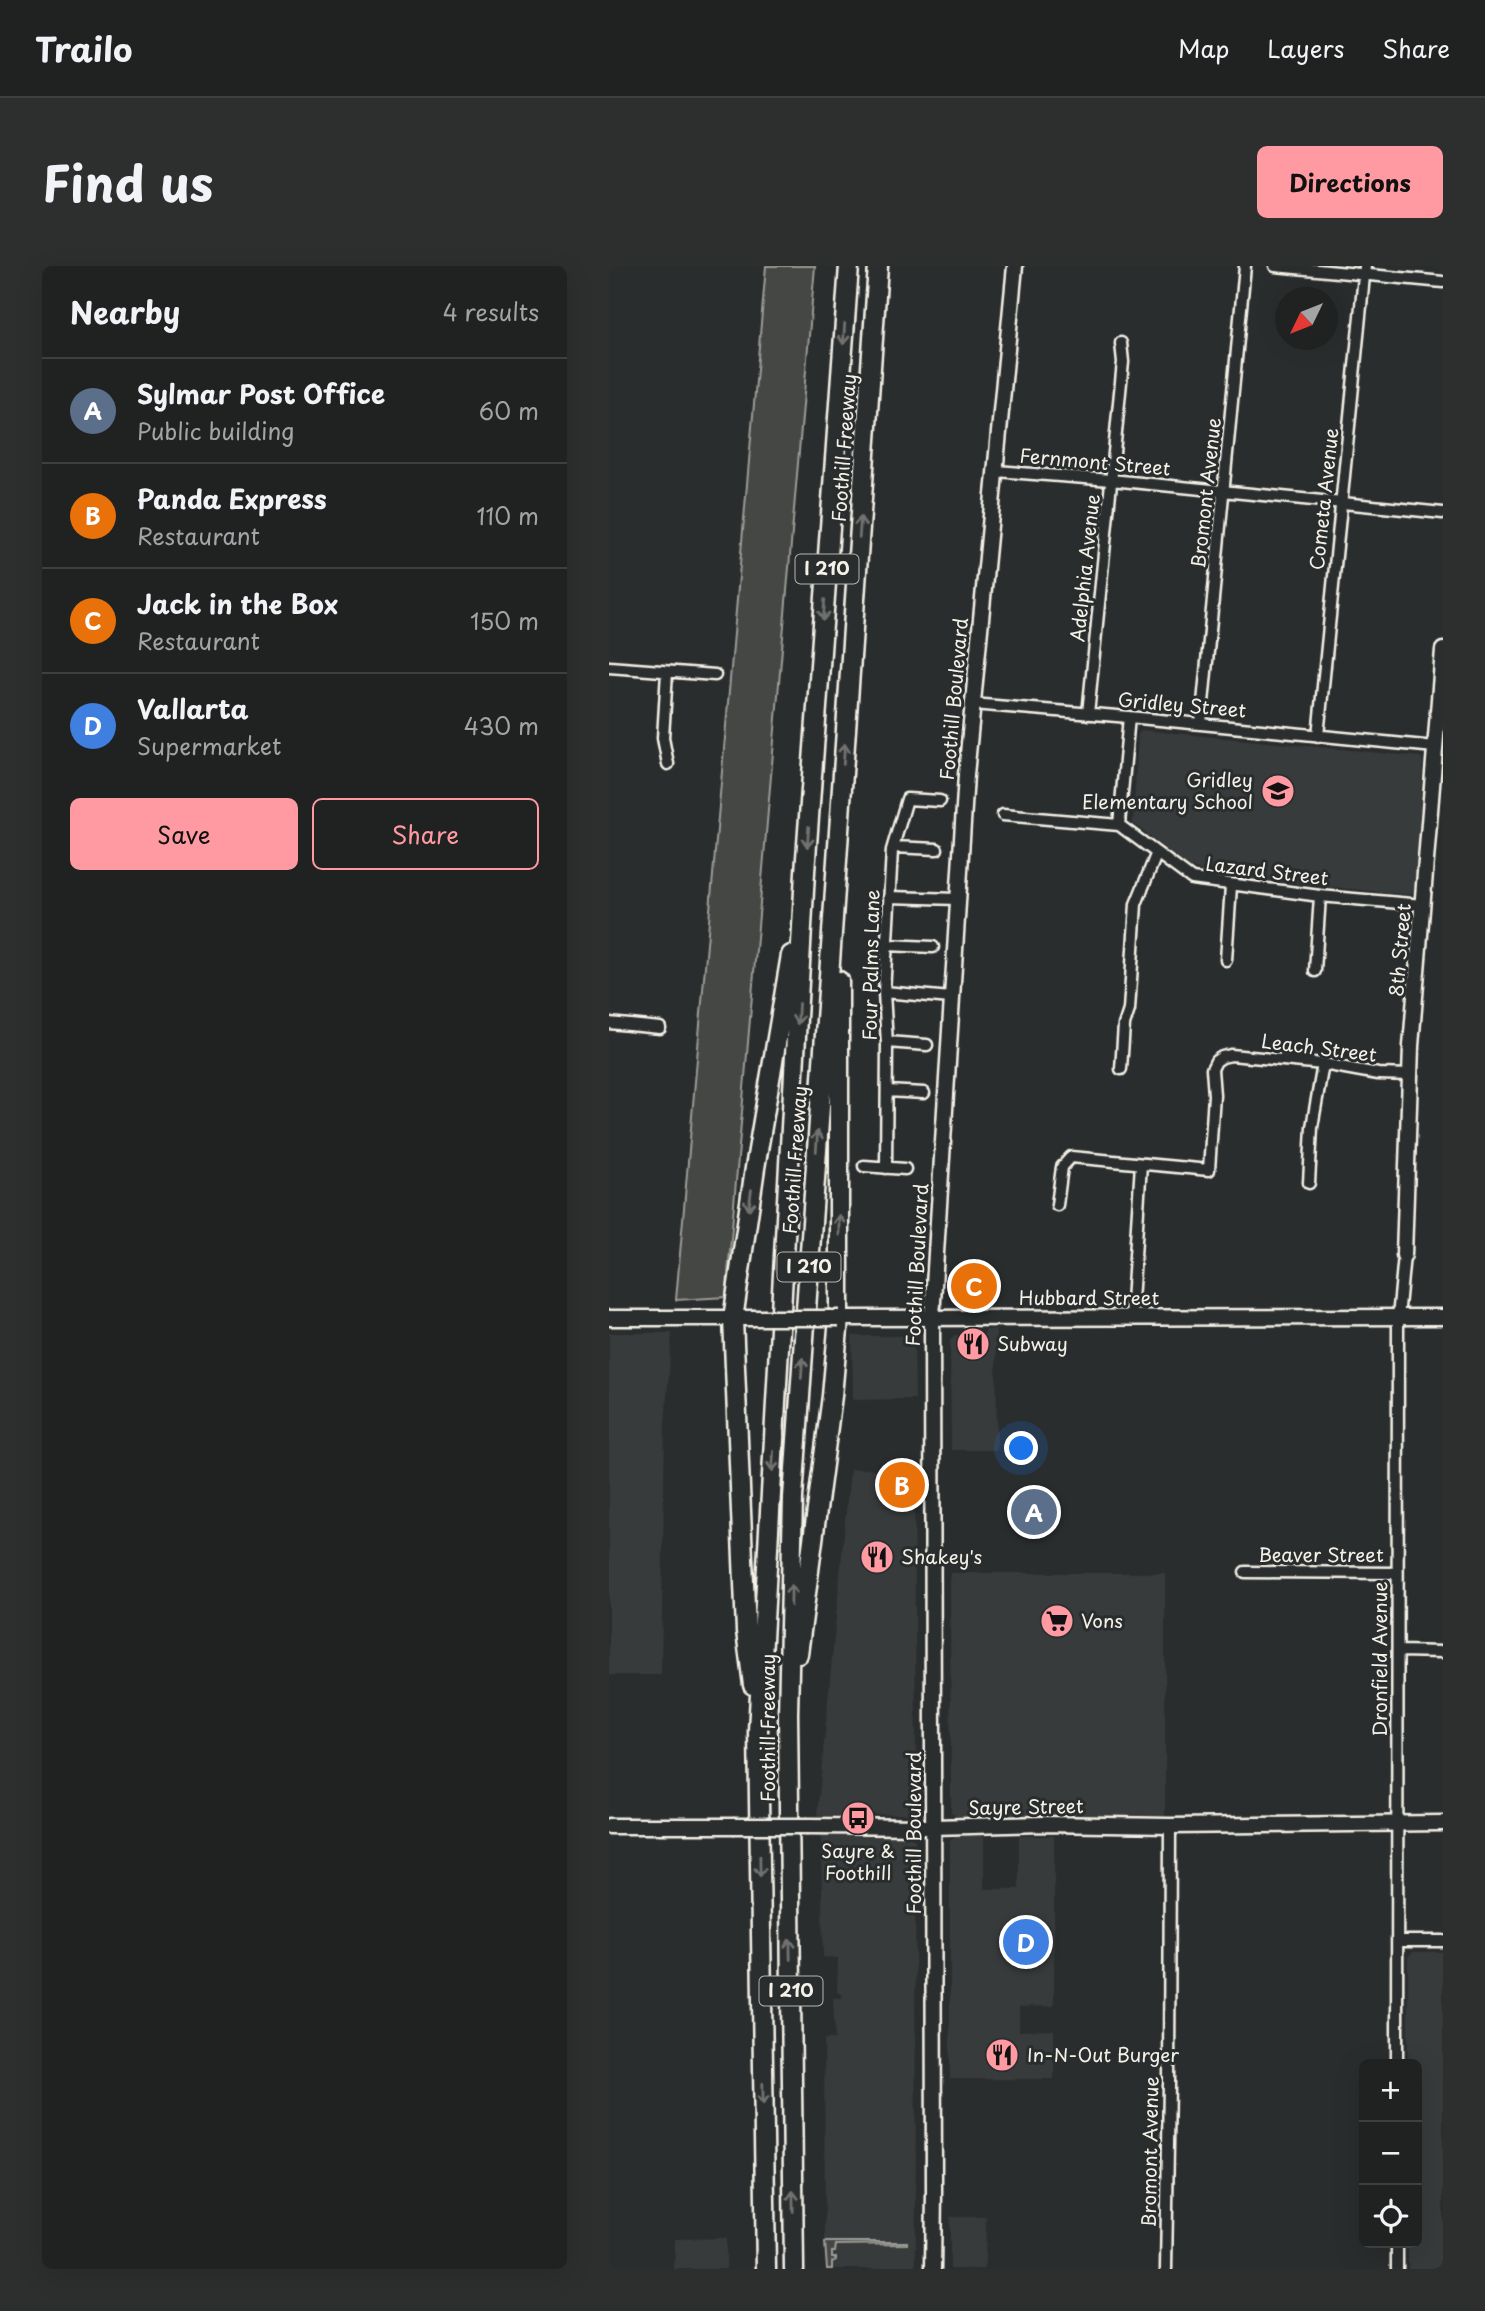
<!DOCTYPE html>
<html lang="en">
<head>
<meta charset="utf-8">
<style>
	:root { --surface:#202222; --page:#2d2f2f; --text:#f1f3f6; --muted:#a2a4a5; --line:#3d3f40; --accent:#ff9aa2 }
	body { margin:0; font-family:"Playpen Sans",sans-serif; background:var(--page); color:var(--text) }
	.controls { position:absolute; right:21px; bottom:21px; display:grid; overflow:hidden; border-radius:10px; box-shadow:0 7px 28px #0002 }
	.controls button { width:63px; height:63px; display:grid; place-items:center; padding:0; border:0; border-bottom:2px solid var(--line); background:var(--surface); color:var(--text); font:35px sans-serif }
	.compass { position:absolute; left:666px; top:21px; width:63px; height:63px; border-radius:50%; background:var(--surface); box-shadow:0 7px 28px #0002; rotate:227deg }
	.you { position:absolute; left:413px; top:1183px; width:24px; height:24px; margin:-18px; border:5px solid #fff; border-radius:50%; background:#1a73e8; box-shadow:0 0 0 10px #1a73e833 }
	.badge { display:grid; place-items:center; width:46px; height:46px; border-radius:50%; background:var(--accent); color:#fff; font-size:23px; font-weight:700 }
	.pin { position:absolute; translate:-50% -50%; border:4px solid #fff; box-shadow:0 2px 7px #0006 }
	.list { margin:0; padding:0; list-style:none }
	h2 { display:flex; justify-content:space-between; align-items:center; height:91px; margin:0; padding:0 28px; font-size:30px }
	h2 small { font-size:23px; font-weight:400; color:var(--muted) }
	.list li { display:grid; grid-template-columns:46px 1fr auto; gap:21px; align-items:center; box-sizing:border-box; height:105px; padding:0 28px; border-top:2px solid var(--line) }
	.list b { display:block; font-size:26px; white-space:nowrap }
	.list p { margin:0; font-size:23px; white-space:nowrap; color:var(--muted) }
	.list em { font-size:23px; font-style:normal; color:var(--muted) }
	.actions { display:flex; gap:14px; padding:21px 28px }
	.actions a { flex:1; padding:16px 0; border:2px solid var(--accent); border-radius:10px; text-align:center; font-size:24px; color:var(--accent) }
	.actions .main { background:var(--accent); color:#111 }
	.icon { flex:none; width:38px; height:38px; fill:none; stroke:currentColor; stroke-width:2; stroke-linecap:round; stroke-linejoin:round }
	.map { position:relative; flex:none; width:834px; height:2003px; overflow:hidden; border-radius:10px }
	header { display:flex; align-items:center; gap:42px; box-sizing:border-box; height:98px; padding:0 35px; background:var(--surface); border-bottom:2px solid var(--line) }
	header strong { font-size:33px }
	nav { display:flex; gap:38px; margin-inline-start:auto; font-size:24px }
	.intro { display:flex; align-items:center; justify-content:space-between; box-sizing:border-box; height:168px; padding:0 42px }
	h1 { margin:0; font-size:49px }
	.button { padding:18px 32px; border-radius:10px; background:var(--accent); color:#111; font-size:24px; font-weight:700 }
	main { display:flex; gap:42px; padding:0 42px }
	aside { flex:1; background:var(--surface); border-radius:10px; box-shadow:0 7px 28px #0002 }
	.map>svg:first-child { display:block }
	.built { fill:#373a3a }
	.green { fill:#444645; stroke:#9c9c96; stroke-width:2 }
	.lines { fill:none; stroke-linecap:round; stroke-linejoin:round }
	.street-casing { stroke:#f4f1e8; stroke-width:15 }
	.secondary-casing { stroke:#f4f1e8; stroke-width:19 }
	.primary-casing { stroke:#f4f1e8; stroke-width:19 }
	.highway-casing { stroke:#f4f1e8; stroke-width:23 }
	.street { stroke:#2a2d2e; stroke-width:10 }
	.secondary { stroke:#2a2d2e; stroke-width:14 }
	.primary { stroke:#2a2d2e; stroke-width:14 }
	.highway { stroke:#2a2d2e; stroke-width:18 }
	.secondary-bridge-casing { stroke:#f4f1e8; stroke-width:19; stroke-linecap:butt }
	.secondary-bridge { stroke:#2a2d2e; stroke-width:14 }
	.oneway { stroke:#71726f }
	.labels { text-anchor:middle; stroke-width:6; stroke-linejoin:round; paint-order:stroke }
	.shield { fill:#2a2d2e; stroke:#b7b6b0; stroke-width:2 }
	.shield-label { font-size:18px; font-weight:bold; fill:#f4f1e8 }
	.street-label { font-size:19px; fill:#f4f1e8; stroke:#2a2d2e }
	.poi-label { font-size:19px; fill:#f4f1e8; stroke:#2a2d2e; text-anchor:start }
</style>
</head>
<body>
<header>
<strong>Trailo</strong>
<nav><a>Map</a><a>Layers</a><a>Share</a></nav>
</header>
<div class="intro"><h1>Find us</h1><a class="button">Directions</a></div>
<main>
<aside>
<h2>Nearby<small>4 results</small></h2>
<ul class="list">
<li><span class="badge" style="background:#5c6f8a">A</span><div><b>Sylmar Post Office</b><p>Public building</p></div><em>60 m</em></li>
<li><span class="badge" style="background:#e8710a">B</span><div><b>Panda Express</b><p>Restaurant</p></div><em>110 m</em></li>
<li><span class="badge" style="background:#e8710a">C</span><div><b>Jack in the Box</b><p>Restaurant</p></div><em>150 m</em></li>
<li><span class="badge" style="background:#3f7fe0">D</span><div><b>Vallarta</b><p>Supermarket</p></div><em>430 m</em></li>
</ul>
<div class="actions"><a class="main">Save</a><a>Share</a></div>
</aside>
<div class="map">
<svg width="834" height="2003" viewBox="0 0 834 2003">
	<rect width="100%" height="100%" fill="#2a2d2e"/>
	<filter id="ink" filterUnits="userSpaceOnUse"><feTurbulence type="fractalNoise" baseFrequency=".0143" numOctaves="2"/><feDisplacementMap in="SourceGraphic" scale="14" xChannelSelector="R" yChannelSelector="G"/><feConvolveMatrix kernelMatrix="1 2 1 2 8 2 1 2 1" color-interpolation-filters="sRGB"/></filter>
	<g filter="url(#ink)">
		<path class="built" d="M533,464l279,27 2,5 -8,130 -6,3 -190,-20 -14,-2 -20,-8 -52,-42 5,-89z
			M387,1063l1,121h-46l-1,-109 5,-6h29l1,-5z
			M0,1067h63l-7,91 -4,251h-52z
			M243,1070h62l1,63 -62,1z
			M241,1203l64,1 2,274 -1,66 -4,4 -94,2z
			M341,1307h215v243h-209l-5,-3z
			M299,1569l7,5 1,429h-89l-2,-27 -1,-203h11l-2,-41h9v-3l-5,-3 1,-34 -15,-1 -2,-121z
			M346,1570h29v53h35v-53h35v170l-35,1v24l35,-1v49h-104v-238z
			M804,1686h30v317h-35v-26h9v-179h-9v-107z
			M341,1951h36l-1,52h-35z
			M117,1972v31h-52l1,-30z"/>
		<path class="green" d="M157,0h49l-89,1031 -50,3z
			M216,1976h82v2l-71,1 -1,7h-3v6h4v2l-4,2v7h-5z"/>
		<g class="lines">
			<defs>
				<path id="street" d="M666,0l168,16
					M387,205l115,9 332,33
					M0,401l106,8
					M58,406l-4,66 5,26
					M363,438l157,13 306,30
					M479,448l35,-352 -2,-19
					M592,458l44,-458
					M709,470l47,-470
					M394,549l116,10 73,54 128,17 103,9
					M510,559l10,-108
					M284,581l44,2
					M280,631l69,2
					M277,679l47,2
					M617,694l5,-74
					M706,705l5,-75
					M275,726l67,6
					M0,757l51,5
					M278,776l40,3
					M512,803l3,-44 5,-15 7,-106 20,-49
					M278,825l37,2
					M255,900l41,3
					M277,902l1,-124 -3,-52 3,-51 5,-91 15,-51 33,2
					M700,917l3,-56 11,-63
					M448,939l5,-38 9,-10 138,13 5,-75 -2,-26 4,-8 6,-4 9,-2 92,9 55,10 33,1
					M522,1051l10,-153
					M636,1306l152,1
					M790,1385l44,1
					M789,1675h45
					M788,1798l1,-746 6,-63
					M557,2003l3,-185 1,-258
					M788,2003v-26"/>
				<path id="secondary" d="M795,989l7,-209 32,-396
					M0,1052h143
					M230,1052l604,-1
					M0,1560h124
					M199,1560l125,1 109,-3 128,2 273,-3"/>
				<path id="primary" d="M324,2003l1,-78 -2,-874 34,-542 49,-509"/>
				<path id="highway" d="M189,1388l34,-258 7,-78v-337
					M144,1419l-7,-54 -13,-312 22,-151 36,-213
					M157,2003l-8,-538 47,-859 44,-606
					M185,2003l-6,-556 5,-215 85,-1232"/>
			</defs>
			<use href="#street" class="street-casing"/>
			<use href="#secondary" class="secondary-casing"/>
			<use href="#primary" class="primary-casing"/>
			<use href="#highway" class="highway-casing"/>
			<use href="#street" class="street"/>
			<use href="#secondary" class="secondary"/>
			<use href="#primary" class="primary"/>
			<use href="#highway" class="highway"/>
			<defs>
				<path id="secondary-bridge" d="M143,1052h87
					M124,1560h75"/>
			</defs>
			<use href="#secondary-bridge" class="secondary-bridge-casing"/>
			<use href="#secondary-bridge" class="secondary-bridge"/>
		</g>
		<defs><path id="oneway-shaft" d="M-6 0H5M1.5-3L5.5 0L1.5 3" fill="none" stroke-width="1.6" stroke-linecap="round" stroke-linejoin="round" transform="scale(1.75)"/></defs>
		<g class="oneway">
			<use href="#oneway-shaft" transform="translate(235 68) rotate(94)"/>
			<use href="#oneway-shaft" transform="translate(251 261) rotate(-86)"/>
			<use href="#oneway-shaft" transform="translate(215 344) rotate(94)"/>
			<use href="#oneway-shaft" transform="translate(235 488) rotate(-86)"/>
			<use href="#oneway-shaft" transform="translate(199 571) rotate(94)"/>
			<use href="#oneway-shaft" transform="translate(189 748) rotate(93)"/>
			<use href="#oneway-shaft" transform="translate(208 875) rotate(-86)"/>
			<use href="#oneway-shaft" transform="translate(141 934) rotate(98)"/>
			<use href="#oneway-shaft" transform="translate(230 959) rotate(-90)"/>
			<use href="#oneway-shaft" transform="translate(193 1102) rotate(-86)"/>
			<use href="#oneway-shaft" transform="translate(164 1195) rotate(93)"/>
			<use href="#oneway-shaft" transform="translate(182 1329) rotate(-89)"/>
			<use href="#oneway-shaft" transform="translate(151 1600) rotate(89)"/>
			<use href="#oneway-shaft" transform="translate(181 1683) rotate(-91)"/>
			<use href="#oneway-shaft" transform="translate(154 1828) rotate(89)"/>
			<use href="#oneway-shaft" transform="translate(184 1935) rotate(-91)"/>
		</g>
	</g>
	<defs>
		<symbol id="school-disc" viewBox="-11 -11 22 22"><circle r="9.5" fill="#ff9aa2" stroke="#2a2d2e"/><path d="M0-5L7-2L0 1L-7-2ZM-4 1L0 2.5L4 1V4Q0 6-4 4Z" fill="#111"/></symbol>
		<symbol id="restaurant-disc" viewBox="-11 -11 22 22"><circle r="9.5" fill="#ff9aa2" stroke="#2a2d2e"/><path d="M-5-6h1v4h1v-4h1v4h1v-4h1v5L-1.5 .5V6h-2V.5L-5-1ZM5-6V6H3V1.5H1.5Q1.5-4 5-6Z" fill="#111"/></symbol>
		<symbol id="supermarket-disc" viewBox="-11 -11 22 22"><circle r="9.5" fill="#ff9aa2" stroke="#2a2d2e"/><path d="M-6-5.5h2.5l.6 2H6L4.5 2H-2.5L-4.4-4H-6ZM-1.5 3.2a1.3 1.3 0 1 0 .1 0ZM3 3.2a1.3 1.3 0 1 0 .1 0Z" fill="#111"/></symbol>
		<symbol id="bus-disc" viewBox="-11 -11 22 22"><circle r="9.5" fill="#ff9aa2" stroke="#2a2d2e"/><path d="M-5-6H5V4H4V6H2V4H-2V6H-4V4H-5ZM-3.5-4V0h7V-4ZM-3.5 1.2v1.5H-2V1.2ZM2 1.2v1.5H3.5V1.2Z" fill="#111"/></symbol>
	</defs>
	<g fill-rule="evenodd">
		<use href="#school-disc" x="650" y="506" width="38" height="38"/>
		<use href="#restaurant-disc" x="345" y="1059" width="38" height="38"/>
		<use href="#restaurant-disc" x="249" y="1272" width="38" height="38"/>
		<use href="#supermarket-disc" x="429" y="1336" width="38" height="38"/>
		<use href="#bus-disc" x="230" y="1533" width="38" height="38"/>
		<use href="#restaurant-disc" x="374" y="1770" width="38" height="38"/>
	</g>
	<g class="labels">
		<g class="shield">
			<rect x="186.5" y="288.5" width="63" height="29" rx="5"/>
			<rect x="168.5" y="986.5" width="63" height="29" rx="5"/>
			<rect x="150.5" y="1710.5" width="63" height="29" rx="5"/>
		</g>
		<g class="shield-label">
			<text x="218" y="309">I 210</text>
			<text x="200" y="1007">I 210</text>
			<text x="182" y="1731">I 210</text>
		</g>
		<g class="street-label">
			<text transform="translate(235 182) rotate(-86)" y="7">Foothill Freeway</text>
			<text transform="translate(486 196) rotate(5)" y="7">Fernmont Street</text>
			<text transform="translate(597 227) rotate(-84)" y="7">Bromont Avenue</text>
			<text transform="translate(715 233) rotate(-84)" y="7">Cometa Avenue</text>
			<text transform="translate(476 302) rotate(-84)" y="7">Adelphia Avenue</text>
			<text transform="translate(345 433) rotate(-85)" y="7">Foothill Boulevard</text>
			<text transform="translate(573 439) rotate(5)" y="7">Gridley Street</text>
			<text transform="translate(658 605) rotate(7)" y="7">Lazard Street</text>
			<text transform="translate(791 684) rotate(-85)" y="7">8th Street</text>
			<text transform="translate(262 699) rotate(-89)" y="7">Four Palms Lane</text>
			<text transform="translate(710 782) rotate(7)" y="7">Leach Street</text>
			<text transform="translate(186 894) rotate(-86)" y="7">Foothill Freeway</text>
			<text transform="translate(308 999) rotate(-87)" y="7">Foothill Boulevard</text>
			<text x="480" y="1039">Hubbard Street</text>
			<text x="712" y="1296">Beaver Street</text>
			<text transform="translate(771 1393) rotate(-90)" y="7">Dronfield Avenue</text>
			<text transform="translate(159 1462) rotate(-90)" y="7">Foothill Freeway</text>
			<text transform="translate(417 1541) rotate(-1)" y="7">Sayre Street</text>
			<text transform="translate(305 1567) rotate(-90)" y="7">Foothill Boulevard</text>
			<text transform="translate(541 1886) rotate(-89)" y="7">Bromont Avenue</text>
		</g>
		<g class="poi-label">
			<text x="644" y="521" text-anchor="end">Gridley<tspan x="644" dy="22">Elementary School</tspan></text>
			<text x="388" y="1085">Subway</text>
			<text x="292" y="1298">Shakey's</text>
			<text x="472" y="1362">Vons</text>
			<text x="249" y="1592" text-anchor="middle">Sayre &amp;<tspan x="249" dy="22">Foothill</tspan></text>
			<text x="418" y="1796">In-N-Out Burger</text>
		</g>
	</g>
</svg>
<div class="controls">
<button>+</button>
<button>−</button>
<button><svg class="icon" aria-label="locate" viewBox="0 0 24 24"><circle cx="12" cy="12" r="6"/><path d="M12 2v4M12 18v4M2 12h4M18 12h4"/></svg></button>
</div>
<svg class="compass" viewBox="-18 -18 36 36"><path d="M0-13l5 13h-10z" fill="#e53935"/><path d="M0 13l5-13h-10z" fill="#a2a4a5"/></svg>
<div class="you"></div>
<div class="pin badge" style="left:425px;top:1246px;background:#5c6f8a">A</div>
<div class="pin badge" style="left:293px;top:1219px;background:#e8710a">B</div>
<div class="pin badge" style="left:365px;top:1020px;background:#e8710a">C</div>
<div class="pin badge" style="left:417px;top:1676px;background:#3f7fe0">D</div>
</div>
</main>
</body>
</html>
